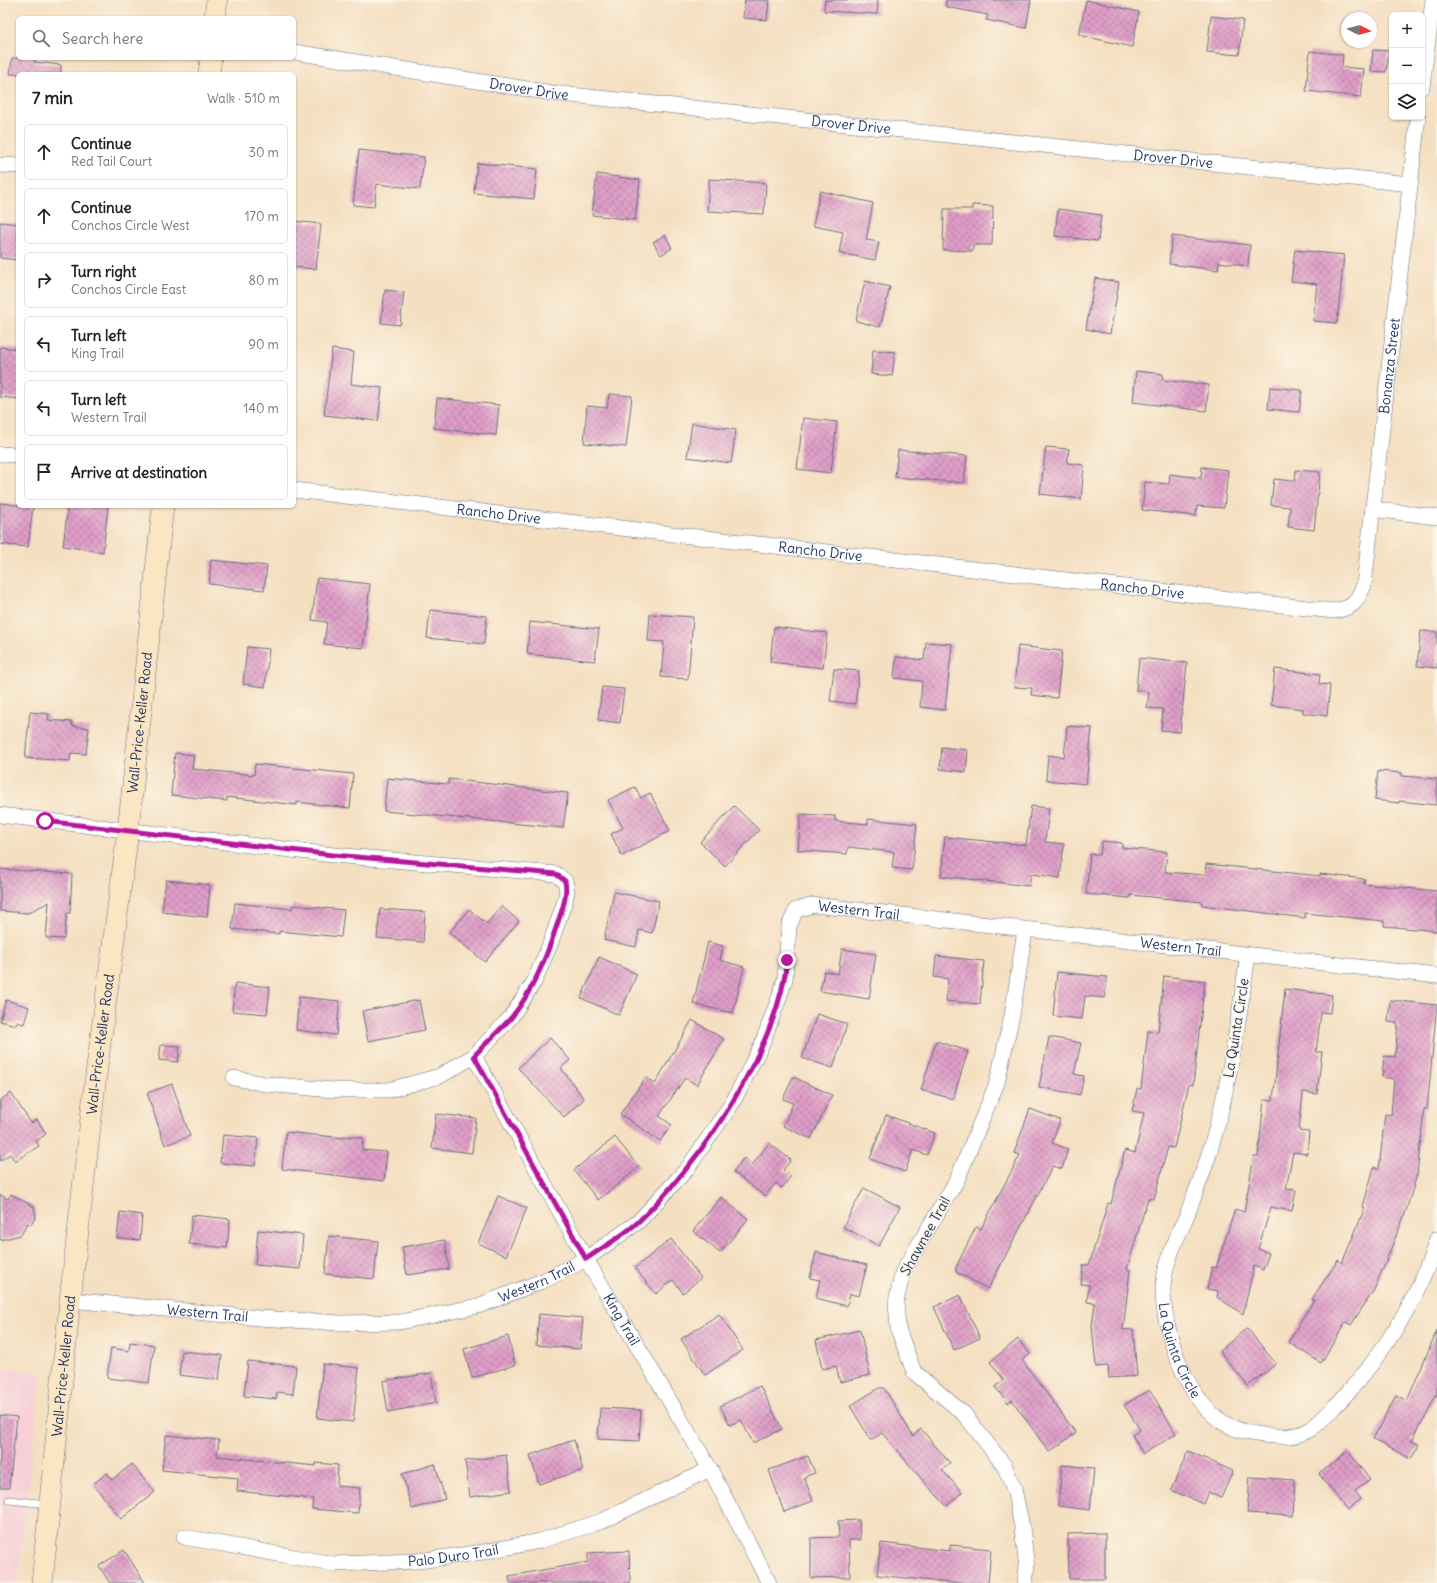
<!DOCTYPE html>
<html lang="en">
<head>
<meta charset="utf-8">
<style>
	:root { --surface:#fff; --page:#f2f2f2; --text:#222; --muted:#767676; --line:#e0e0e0 }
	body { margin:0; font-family:Delius,sans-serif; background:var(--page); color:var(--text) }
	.controls { position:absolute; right:12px; top:12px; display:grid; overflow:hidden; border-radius:6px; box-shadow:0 1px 3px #0004 }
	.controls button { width:36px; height:36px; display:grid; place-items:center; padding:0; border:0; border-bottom:1px solid var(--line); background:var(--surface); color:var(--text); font:20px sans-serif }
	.compass { position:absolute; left:1341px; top:12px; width:36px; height:36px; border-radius:50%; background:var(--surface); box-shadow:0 1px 3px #0004; rotate:96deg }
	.stop { position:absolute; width:12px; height:12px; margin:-9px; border:3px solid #b5179e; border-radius:50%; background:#fff }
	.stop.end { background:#b5179e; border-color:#fff; box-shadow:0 1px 4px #0008 }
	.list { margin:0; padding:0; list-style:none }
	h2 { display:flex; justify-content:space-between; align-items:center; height:52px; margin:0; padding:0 16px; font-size:17px }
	h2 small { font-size:13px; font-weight:400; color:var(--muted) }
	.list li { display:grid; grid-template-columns:26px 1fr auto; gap:12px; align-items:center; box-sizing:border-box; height:56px; margin:0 8px 8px; padding:0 8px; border:1px solid var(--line); border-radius:6px }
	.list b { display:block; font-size:15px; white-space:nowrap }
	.list p { margin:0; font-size:13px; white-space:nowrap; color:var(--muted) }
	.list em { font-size:13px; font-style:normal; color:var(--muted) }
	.icon { flex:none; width:22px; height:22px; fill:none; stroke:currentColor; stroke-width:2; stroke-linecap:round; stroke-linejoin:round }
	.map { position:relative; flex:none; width:1437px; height:1583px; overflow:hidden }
	.search { position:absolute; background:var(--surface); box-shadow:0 1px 3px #0004; left:16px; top:16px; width:280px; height:44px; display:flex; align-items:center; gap:10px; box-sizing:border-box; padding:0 14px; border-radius:6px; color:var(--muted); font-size:15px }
	.panel { position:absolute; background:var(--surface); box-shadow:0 1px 3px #0004; left:16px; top:72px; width:280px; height:436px; border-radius:6px }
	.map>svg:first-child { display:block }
	.built { fill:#f6cfd7 }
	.building { fill:url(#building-cross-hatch) }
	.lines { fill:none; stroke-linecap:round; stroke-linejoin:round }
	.lane-casing { stroke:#676d81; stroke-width:8 }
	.street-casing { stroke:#676d81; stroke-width:16 }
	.secondary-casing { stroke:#676d81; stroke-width:22 }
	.lane { stroke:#fff; stroke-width:7 }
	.street { stroke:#fff; stroke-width:15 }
	.secondary { stroke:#fbe6c4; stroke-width:21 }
	.route { stroke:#b5179e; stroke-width:5 }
	.labels { text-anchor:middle; stroke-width:3; stroke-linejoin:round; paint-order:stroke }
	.street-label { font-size:14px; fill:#1b2f5e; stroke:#fcf5e5 }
</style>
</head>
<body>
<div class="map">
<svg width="1437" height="1583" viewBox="0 0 1437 1583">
	<defs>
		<pattern id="building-cross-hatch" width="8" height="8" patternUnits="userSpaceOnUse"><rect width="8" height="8" fill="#e09ec8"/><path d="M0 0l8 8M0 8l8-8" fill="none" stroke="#b581a6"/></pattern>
	</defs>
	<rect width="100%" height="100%" fill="#fcf5e5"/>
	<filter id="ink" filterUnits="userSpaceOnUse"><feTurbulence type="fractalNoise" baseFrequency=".025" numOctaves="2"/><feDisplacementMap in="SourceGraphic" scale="8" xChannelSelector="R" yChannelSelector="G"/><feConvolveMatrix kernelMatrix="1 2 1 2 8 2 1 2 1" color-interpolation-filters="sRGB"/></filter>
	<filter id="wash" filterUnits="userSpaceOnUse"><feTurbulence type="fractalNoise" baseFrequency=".012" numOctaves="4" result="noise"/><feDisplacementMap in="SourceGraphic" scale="16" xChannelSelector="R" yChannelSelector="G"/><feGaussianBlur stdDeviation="0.9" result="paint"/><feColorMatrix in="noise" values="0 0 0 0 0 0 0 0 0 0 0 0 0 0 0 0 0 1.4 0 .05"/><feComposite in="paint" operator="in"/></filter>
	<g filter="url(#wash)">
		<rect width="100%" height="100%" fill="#f4dfc1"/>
		<path class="built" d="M0,1368l41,5 -23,210h-18z"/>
		<g id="blocks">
			<path class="building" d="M745,0h24l-2,20 -24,-2z
				M825,0h53l-1,14 -53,-3z
				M946,0h85l-5,28 -40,-8 2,-5 -42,-8z
				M1086,0l53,12 -7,35 -53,-12z
				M1211,16l32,4 -4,35 -32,-3z
				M1373,50l16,1 -3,21 -15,-1z
				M1310,51l33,4 -1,12 22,2 -3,28 -55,-6z
				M12,58h23l-1,4 27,3v9h-51z
				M359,150l65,7 -4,32 -43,-5 -3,23 -21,-2z
				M477,163l60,6 -3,30 -60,-6z
				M597,174l43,6 -5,40 -43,-5z
				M709,179l57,4 -2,31 -57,-3z
				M820,191l53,12 -7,37 13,2 -4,18 -36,-7 4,-21 -30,-6z
				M972,205l21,1 -1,39h-19v6l-30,-1 1,-41h28z
				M1058,209l43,6 -3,26 -43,-5z
				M294,221l27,3 -5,45 -22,-2z
				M0,222l18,2v36l-18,-2z
				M665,235l7,13 -11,7 -8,-13z
				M1172,236l78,9 -2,21 -29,-4 -1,8 -49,-6z
				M1295,250l49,5 -7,68 -24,-2 4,-37 -26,-3z
				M1095,278l24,4 -9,52 -24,-5z
				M865,281l25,6 -10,40 -24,-6z
				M385,290l19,2 -4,33 -19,-2z
				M0,347l18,2v50l-18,-2z
				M332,349l22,3 -3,32 31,4 -4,33 -54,-6z
				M873,350l22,2 -3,24 -21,-2z
				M1136,371l27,3 -1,6 47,5 -3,26 -73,-9z
				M1270,387l32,3 -3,22 -31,-3z
				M609,394l23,2 -6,51 -42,-4 3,-37 20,2z
				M437,398l62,7 -3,30 -62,-7z
				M803,418l34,4 -6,51 -34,-4z
				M692,423l44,7 -5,33 -44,-6z
				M1046,447l23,2 -2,14 17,2 -3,34 -41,-5z
				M898,450l69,6 -3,27 -69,-6z
				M1202,467l26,3 -4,38 -27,-2 -1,10 -54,-6 3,-28 24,2 1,-10 31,4z
				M1296,470l24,2 -6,58 -26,-3 2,-20 -19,-2 3,-26 21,2z
				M0,503l33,4 -5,40 -28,-3z
				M68,506h40l-5,46 -40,-6z
				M211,560l56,6 -3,24 -55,-6z
				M317,578l53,6 -7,64 -39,-4 3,-22 -15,-2z
				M430,610l57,6 -3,28 -57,-6z
				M650,614l43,3 -5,62 -27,-2 3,-35 -16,-1z
				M530,622l69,7 -4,32 -68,-7z
				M774,627l53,6 -4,35 -53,-6z
				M1421,631l16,1v36l-20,-2z
				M926,642l26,2 -7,66 -25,-3 2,-26 -28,-3 2,-21 28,3z
				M1018,646l44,5 -5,47 -26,-3 1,-7 -18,-1z
				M247,647l22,2 -4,38 -22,-3z
				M1139,658l48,5 -7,69 -19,-2 2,-21 -16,-1 2,-16 -13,-2z
				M834,669l25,2 -4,33 -25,-3z
				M1275,669l45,5 -1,10 11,1 -3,31 -24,-3v-4l-32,-4z
				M602,687l22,2 -4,34 -22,-3z
				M30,712l19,2 -1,6 24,2v4l17,2 -3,26 -15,-1 -1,8 -45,-3z
				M1067,726l25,2 -6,56 -40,-4 2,-25 16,2z
				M942,747l26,3 -2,22 -26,-3z
				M175,753l19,2 -2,14 62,6 1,-11 98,10 -3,34 -53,-6v3l-70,-8v4l-56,-6z
				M1378,771l24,2v3l35,3v26l-38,-4v2l-24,-3z
				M387,778l61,6 1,-5 119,14 -5,35 -179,-17z
				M635,787l6,11 9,-5 20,38 -48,25 -11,-22 12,-6 -15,-28z
				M734,806l25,24 -34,36 -25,-24z
				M1031,806l18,2 -4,34 19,2 -4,34 -29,-4 -2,12 -88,-10 4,-39 81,8z
				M801,814l34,2v5l33,3v-5l49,5 -5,46 -20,-2 2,-16 -46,-5 -1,7 -49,-4z
				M1102,841l20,2v5l45,4 -2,20 40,3 1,-11 114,12v-2l45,5 -1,5 73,7v40l-53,-5v-5l-79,-8v5l-103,-13v-3l-71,-7 -1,3 -44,-4 4,-40 10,1z
				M0,869l72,5 -2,39h-3l-3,26 -18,-1 3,-36 -21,11 -28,-2z
				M166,880l44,5 -3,32 -45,-5z
				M614,892l45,9 -7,32 -13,-3 -3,17 -32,-7z
				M235,903l57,6 1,-4 51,5 -3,27 -62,-6v3l-47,-5z
				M501,906l18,15 -34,41 -36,-29 20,-24 18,15z
				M380,909l45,3 -2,30 -46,-4z
				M708,942l15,4 -3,14 24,7 -11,46 -40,-9z
				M842,949l34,5 -7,45 -49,-8 4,-20 14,3z
				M936,956l48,5 -4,43 -34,-3 2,-22 -14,-2z
				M599,957l38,17 -18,41 -38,-17z
				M1057,972l50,5 -2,21 -20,-2 -3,23 -29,-3z
				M1164,976l41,5 -12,104 -4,-1 -15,64 -6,-1 -14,52 -6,-1 -21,71 3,1 -7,60 10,-1 4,47 -28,2 -1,-12 -12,1 -4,-41 3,-23 -8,-1 2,-17 -8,-1 2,-19h6l19,-62 3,1 14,-54 10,3 9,-40 -12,-2 5,-22h4l7,-58 10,1z
				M235,983l35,4 -3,27 -35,-3z
				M1285,989l47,6 -2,18 -9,-1 -5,40h6l-5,42 -14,-2 -4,39 10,1 -2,22 -14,-2 -7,37 10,1 -4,21 -21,-4 -13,42 11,4 -6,17 -9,-4 -11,48 -26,-17 1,-6 -11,-2 5,-22 4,1 19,-59 9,3 10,-56h4l6,-56h9z
				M299,997l41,4 -4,34 -40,-5z
				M6,1000l23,7 -5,17 -7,-2 -1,3 -16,-4z
				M419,1000l6,30 -57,11 -6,-30z
				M1390,1000l47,5 -10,104h-3l-7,66 -12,39 -31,76 -23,35 -5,-3 -25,41 -33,-21 26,-42 -2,-1 26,-39 4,3 23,-55 -2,-1 11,-40 5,2 6,-55 6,1 3,-36 -12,-2 2,-21 11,1 3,-34 -10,-1z
				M817,1014l30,10 -14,44 -31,-10z
				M692,1020l32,19 -27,46 -12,-7 -26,38 13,9 -12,16 -40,-27 26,-37 9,7z
				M1049,1037l32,6 -7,31 10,2 -4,19 -41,-8z
				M550,1038l20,22 -9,8 23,31 -20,18 -46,-49z
				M936,1041l32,10 -15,48 -32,-9z
				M161,1045l19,1 -2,16 -19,-2z
				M793,1077l39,18 -21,44 -28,-13 10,-23 -10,-4z
				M172,1084l18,52 -25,9 -18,-52z
				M11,1093l20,30 6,-4 9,15 -10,7 3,5 -24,15 -5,-7 -10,7v-61z
				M1030,1109l30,11 -8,23 16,6 -6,20 -9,-3 -65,123 -32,-17v-5l20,-40 5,2 39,-74 -6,-2z
				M436,1114l40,4 -4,35 -40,-5z
				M886,1115l49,18 -8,22 -14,-5 -8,22 -35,-13z
				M286,1132l58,6v-2l19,2 -1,12 25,2 -3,29 -102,-12z
				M223,1135l35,3 -3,28 -35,-3z
				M615,1137l24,30 -41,33 -24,-30z
				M769,1143l22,17 -8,10 8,6 -9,12 -6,-5 -11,13 -32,-24 11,-14 8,7z
				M864,1188l36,19 -21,39 -36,-19z
				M11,1194l23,13 2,9 -5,9 -3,-2 -7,12 -21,5v-45l8,4z
				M498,1196l29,12 -21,48 -28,-13z
				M721,1197l27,22 -28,34 -27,-22z
				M120,1212l22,3 -2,25 -23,-2z
				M192,1215l38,4 -3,29 -38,-4z
				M258,1230l45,5 -3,34 -45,-4z
				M329,1236l49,5 -4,38 -49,-5z
				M671,1239l30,39 -18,15 -10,-13 -17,14 -21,-26z
				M445,1240l4,29 -42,6 -5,-28z
				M816,1252l51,13 -8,31 -9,-2 -3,12 -31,-8 4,-18 -10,-2z
				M960,1295l20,43 -26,12 -20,-43z
				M539,1314l44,4 -3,31 -44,-4z
				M719,1314l24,36 -38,25 -24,-36z
				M1247,1328l29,36 -28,22 -29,-35z
				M860,1330l10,45 -30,7 -4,-16 -14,3 -6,-29z
				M1437,1330v64l-25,47 7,4 -8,14 -38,-20 23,-44 11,6z
				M508,1336l7,29 -43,13 -8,-29z
				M1018,1339l12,15 -8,6 54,73 -27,19 -37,-52 -4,3 -13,-16 9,-7 -14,-18z
				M130,1342l24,3 -5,38 -42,-5 4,-30 18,3z
				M182,1351l40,4 -3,25 -40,-5z
				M248,1361l48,5 -3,28 -16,-2 -1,7 -32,-3z
				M323,1364l36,4 -6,54 -36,-4z
				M431,1373l5,30 -48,9 -5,-31z
				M760,1386l22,43 -29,14 -12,-23 -11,5 -10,-19z
				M879,1388h5l29,48 8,-7 29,34 -8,7 20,22 -15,14 -21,-22 -44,-51 -11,7 -21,-34z
				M1150,1390l26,44 -33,20 -11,-19 8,-5 -16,-25z
				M600,1408l41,2 -2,31 -41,-2z
				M0,1415l17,2 -8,71h-9z
				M166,1435l53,5 -2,16 99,10v-3l22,2 -1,21 23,2 -2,25 -46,-4 1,-10 -76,-8 1,-13 -76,-8z
				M574,1440l9,30 -44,14 -9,-29z
				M1188,1451l45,20 -12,27 -13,-6 -5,12 -32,-14z
				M1348,1451l22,29 -15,11 6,8 -14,11 -28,-36z
				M506,1455l5,36 -41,6 -5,-36z
				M808,1456l7,17 -11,4 9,24 -29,11 -15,-42z
				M132,1464l23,28 -34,27 -28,-35 14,-11 5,7z
				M435,1464l10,35 -33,10 -10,-35z
				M1062,1465l32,3 -4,42 -32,-4z
				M1250,1477l45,3 -2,36 -46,-3z
				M859,1520l1,20h-11l1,37 -39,1v-40l28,-1 -1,-16z
				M1105,1533v46h-36l-1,-45z
				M881,1543l69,8v-6l41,4 -3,34h-37l-74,-8z
				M124,1550l21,33h-35l-11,-17z
				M629,1551l1,32h-120l-1,-7 79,-14v-9z"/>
		</g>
	</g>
	<g filter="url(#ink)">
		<use href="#blocks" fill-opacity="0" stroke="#676d81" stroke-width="1"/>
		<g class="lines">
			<defs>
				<path id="lane" d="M9,1500l39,4"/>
				<g id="street">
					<path id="s1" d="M294,52l258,41 858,91"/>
					<path d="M1422,87l11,-87"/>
					<path d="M0,165l18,1"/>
					<path d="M0,454l18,1"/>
					<path id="s2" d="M294,490l1039,121c21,-3 23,-8 31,-26l54,-468"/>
					<path d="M1372,509l65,8"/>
					<path d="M0,815l333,40 223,19 9,7 2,11 -3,12 -15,43 -15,35 -23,35 -37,39 -34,20 -51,14h-56l-68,-6 -31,-6"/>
					<path d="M1025,930l-13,85 -15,68 -40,97 -54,91 -7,31 2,27 16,43 50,42 40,51 10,24 8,38 5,41 -2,15"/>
					<path id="s3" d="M1248,955c-10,68 -19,136 -40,202 -6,19 -14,39 -21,58 -10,23 -23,48 -24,74 0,42 24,112 61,134 13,8 25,10 39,12 16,2 34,3 48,-6 11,-8 20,-19 30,-29 42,-45 78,-101 96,-161"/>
					<path id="s4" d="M474,1056l112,203 124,210 59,114"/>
					<path id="s5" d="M70,1300l189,18 81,5 60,-1 78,-16 67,-26 41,-21 52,-37 49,-53 46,-67 29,-58 17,-46 6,-19 4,-53 7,-16 18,-5 623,71"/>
					<path id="s6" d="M184,1537l149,27 85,-3 65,-9 57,-11 62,-20 108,-52"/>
				</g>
				<g id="secondary">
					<path d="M215,18l2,-18"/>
					<path d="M209,74l2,-16"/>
					<path id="s7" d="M42,1583l28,-283 26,-225 32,-244 35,-325"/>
				</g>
			</defs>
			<use href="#lane" class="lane-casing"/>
			<use href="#street" class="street-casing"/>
			<use href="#secondary" class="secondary-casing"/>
			<use href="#lane" class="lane"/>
			<use href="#street" class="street"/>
			<use href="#secondary" class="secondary"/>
		</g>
	</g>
	<g class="lines" filter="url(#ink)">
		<path class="route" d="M45,821l288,34 223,19 9,7c3,16 -3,28 -8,44 -11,33 -24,66 -46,93 -12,13 -25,25 -37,38l112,203c17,-12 37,-23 52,-37 63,-59 140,-175 149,-262"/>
	</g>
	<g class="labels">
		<g class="street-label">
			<text dy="5" stroke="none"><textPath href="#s1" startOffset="238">Drover Drive</textPath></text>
			<text dy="5" stroke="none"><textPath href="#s1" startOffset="562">Drover Drive</textPath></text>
			<text dy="5" stroke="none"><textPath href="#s1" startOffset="886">Drover Drive</textPath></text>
			<text dy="5" stroke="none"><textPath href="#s2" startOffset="1310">Bonanza Street</textPath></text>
			<text dy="5" stroke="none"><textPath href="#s2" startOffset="206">Rancho Drive</textPath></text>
			<text dy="5" stroke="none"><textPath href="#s2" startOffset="530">Rancho Drive</textPath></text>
			<text dy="5" stroke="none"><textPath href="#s2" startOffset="854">Rancho Drive</textPath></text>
			<text dy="5" stroke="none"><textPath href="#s7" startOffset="866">Wall-Price-Keller Road</textPath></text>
			<text dy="5" stroke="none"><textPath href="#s5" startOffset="1014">Western Trail</textPath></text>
			<text dy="5" stroke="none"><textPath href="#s5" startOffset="1338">Western Trail</textPath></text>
			<text transform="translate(1236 1028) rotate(-81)" y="5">La Quinta Circle</text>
			<text dy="5" stroke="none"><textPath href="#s7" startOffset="542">Wall-Price-Keller Road</textPath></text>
			<text transform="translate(925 1236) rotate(-61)" y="5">Shawnee Trail</text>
			<text dy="5" stroke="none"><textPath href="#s5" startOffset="474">Western Trail</textPath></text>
			<text dy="5" stroke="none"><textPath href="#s5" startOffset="138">Western Trail</textPath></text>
			<text dy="5" stroke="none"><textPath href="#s4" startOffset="302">King Trail</textPath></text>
			<text dy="5" stroke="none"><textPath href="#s3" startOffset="410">La Quinta Circle</textPath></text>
			<text dy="5" stroke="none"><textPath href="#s7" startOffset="218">Wall-Price-Keller Road</textPath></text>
			<text dy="5" stroke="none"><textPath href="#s6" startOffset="272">Palo Duro Trail</textPath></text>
		</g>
	</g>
</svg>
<div class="controls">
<button>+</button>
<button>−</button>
<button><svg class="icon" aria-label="layers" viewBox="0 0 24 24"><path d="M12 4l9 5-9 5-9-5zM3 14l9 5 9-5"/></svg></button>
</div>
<svg class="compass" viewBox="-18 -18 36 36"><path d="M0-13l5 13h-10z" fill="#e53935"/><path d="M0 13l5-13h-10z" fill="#767676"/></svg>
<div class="stop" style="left:45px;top:821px"></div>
<div class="stop end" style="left:787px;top:960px"></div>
<div class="search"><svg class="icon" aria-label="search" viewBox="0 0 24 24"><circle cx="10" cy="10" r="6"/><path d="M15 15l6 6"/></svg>Search here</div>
<section class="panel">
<h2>7 min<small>Walk · 510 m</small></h2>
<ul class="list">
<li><svg class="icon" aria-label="ahead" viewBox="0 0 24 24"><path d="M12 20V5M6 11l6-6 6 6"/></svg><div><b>Continue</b><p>Red Tail Court</p></div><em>30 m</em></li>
<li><svg class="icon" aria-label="ahead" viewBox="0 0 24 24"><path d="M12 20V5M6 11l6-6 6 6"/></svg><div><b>Continue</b><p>Conchos Circle West</p></div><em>170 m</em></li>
<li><svg class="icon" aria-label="right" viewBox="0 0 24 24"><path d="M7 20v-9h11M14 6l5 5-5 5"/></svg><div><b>Turn right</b><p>Conchos Circle East</p></div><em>80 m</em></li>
<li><svg class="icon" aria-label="left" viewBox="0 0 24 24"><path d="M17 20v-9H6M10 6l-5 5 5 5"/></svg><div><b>Turn left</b><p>King Trail</p></div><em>90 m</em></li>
<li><svg class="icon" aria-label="left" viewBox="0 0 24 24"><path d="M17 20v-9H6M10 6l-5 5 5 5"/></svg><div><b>Turn left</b><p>Western Trail</p></div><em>140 m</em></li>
<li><svg class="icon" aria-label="arrive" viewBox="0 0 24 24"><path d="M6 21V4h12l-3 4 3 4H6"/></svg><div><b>Arrive at destination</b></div></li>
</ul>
</section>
</div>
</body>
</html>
